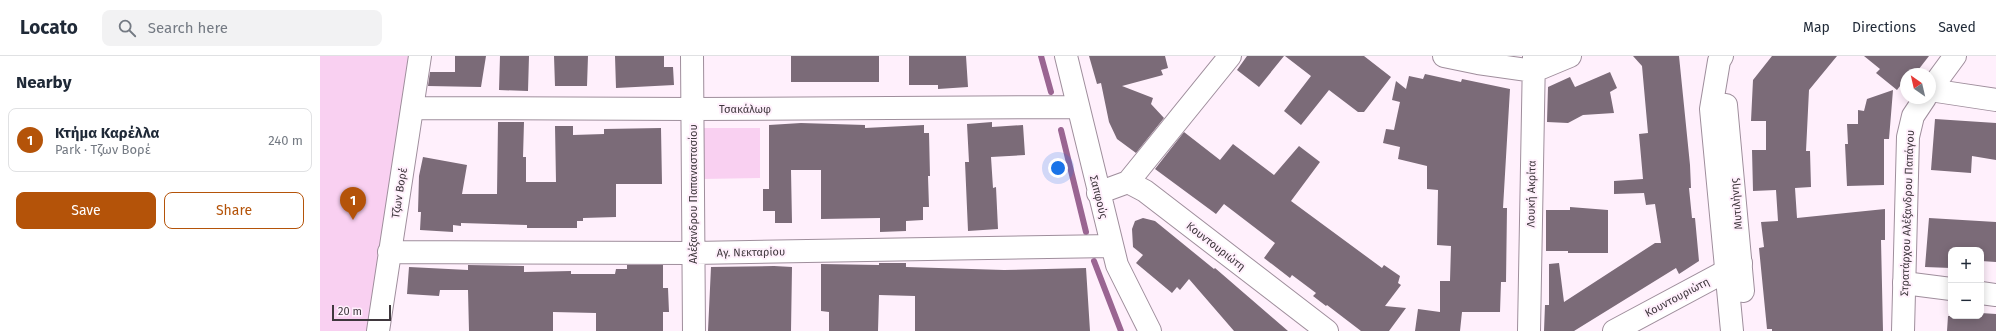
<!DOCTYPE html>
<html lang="en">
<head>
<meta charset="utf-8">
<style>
	:root { --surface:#fff; --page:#f2f2f3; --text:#1f2937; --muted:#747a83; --line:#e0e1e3; --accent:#b45309 }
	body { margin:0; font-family:"Fira Sans",sans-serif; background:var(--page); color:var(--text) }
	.controls { position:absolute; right:12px; bottom:12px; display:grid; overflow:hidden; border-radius:8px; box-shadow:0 2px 10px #0003 }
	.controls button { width:36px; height:36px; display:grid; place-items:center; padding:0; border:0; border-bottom:1px solid var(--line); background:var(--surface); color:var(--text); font:20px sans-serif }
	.compass { position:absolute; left:1580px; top:12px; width:36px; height:36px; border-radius:50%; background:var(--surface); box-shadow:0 2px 10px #0003; rotate:326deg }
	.scale { position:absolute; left:12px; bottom:10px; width:59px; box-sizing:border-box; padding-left:4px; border:2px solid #3f373d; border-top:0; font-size:11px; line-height:14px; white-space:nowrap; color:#3f373d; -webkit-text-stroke:3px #fff0fc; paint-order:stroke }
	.you { position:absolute; left:738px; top:112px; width:14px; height:14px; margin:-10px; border:3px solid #fff; border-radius:50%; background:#1a73e8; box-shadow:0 0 0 6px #1a73e833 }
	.badge { display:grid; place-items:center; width:26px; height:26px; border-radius:50%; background:var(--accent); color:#fff; font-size:13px; font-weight:700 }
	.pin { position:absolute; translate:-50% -33px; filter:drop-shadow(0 1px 2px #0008) }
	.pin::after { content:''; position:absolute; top:21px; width:14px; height:12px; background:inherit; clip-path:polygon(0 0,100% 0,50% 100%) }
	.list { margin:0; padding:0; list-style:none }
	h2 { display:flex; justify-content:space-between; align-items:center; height:52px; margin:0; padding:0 16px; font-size:17px }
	h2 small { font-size:13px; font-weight:400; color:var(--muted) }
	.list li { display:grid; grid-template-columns:26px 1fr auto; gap:12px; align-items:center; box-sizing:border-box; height:64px; margin:0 8px 8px; padding:0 8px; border:1px solid var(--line); border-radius:8px }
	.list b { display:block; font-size:15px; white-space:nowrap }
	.list p { margin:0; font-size:13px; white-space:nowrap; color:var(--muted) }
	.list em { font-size:13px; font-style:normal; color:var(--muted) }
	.actions { display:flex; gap:8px; padding:12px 16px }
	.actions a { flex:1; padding:9px 0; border:1px solid var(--accent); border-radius:8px; text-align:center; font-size:14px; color:var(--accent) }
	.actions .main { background:var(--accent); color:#fff }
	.icon { flex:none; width:22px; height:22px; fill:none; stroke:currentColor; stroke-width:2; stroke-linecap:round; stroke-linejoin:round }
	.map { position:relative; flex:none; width:1676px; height:275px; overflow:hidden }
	header { display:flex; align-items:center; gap:24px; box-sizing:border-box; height:56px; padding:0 20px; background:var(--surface); border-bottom:1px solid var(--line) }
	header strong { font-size:19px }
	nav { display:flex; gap:22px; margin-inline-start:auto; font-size:14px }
	.search { width:280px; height:36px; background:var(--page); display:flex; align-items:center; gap:10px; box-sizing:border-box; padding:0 14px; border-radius:8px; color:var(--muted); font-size:15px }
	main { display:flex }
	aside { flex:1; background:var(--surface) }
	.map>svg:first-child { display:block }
	.green { fill:#f9d0f1 }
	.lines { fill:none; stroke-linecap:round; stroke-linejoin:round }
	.stream { stroke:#9a6592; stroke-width:6 }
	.building { fill:#7b6b78 }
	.street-casing { stroke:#9f8e9c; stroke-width:24 }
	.secondary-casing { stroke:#9f8e9c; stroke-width:24 }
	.street { stroke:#fff; stroke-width:22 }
	.secondary { stroke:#fff; stroke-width:22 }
	.labels { text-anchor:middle; stroke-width:4; stroke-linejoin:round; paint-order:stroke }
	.street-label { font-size:11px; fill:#3f373d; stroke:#fff0fc }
</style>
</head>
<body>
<header>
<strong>Locato</strong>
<div class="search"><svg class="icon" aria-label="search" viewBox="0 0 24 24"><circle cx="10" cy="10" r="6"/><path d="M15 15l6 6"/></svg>Search here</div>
<nav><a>Map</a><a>Directions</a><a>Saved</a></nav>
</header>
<main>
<aside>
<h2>Nearby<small></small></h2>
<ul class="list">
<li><span class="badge">1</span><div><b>Κτήμα Καρέλλα</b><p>Park · Τζων Βορέ</p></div><em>240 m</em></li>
</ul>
<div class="actions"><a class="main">Save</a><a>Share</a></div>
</aside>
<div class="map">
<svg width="1676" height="275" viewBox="0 0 1676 275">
	<rect width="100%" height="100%" fill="#fff0fc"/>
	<path class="green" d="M0,0h88l-37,275h-51z
		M383,72h57v50l-59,1z"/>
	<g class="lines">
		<path class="stream" d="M721,0l10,36
			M741,74l25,102
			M774,205l27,70"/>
	</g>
	<path class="building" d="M135,0h31l-5,31 -53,-1 2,-14h25z
		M180,0h29l-1,35 -29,-1z
		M234,0h34l-1,30h-32z
		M295,0h49v11h9l1,18 -58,3z
		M471,0h88v26h-88z
		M589,0h57l2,31 -30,2v-4h-29z
		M769,0h76l3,12 -7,2 2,5 -41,11 31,12 -2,6 13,14 -28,35 -19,-14 -8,-17 -8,-39 -4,1z
		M927,0h37l-25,31 -22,-17z
		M965,0h79l27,21 -27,35h-6l-29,-22 -28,35 -17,-14 27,-35z
		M1313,0h46l11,109 1,23h-2l3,30h3l4,43 -20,13 -3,-6 -102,63h-30l1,-26h4v-41l10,-1 5,39 91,-59h6l-6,-39 -9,1 -2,-12 -30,1v-13l29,-2 -4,-45 9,-1 -6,-67z
		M1452,0h65l-28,34 -3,61h4l1,36 -16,1 2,30 88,-9v31h-4l2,91h-111v-2h-5l-8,-81 5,-1 -3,-25 17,-1 -2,-31 -23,1 -1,-41h14v-29h-15l2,-41z
		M1544,0h65l-14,18h-9v4l-9,12 -21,-17 4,-4z
		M1290,16l7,16 -7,4 4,21 -31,2 -15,8 -21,-1 1,-35 22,-10 5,10z
		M1105,18l36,8 1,-3 48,10 -7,119h4l-1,74h-5l-1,30h-38l-2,19h-45l3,-22 22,3v-31h10l1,-35 -14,-1 1,-55 -11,-1v-23l-29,-7 2,-12 -17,-4 3,-14 8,1 6,-28 -8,-2 4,-19 10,8 3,-13 14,3z
		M1573,34l-4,49h-5v46l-37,1 -2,-42h3l-1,-20h11v-14l6,1 3,-12z
		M1615,63l61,4v37l-24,-4 -1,17 -40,-3z
		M178,66h26l-1,35h3v25h30l-1,-56h18v9l31,-1v-5l57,-1 1,56h-46v33l-33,1v3h-6v7h-50v-3l-66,-2v3l-8,-1v7l-33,-2 1,-18h-3l1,-36 4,-19 44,8 -5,29h35z
		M672,66v5l31,-2 2,30 -34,2 2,31 3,-1 2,42 -30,2 -3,-69h4l-2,-38z
		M481,67l64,2v3l59,-3v8h5l1,43h-2l1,31h-6v13l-17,1v10l-26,1v-14l-59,1v-49h-30l1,53h-17v-12h-12v-22h6v-64z
		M864,76l36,28 13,-16 41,31 25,-29 21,16 -29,39 91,67 2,-3 16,11 -2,7 3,2 -16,21 21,2 -17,23h-28l-34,-26 -1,1 -13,-10 3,-3 -24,-18 -2,3 -26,-20 11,-15 -51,-39 -8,10 -61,-45z
		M1250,151l38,3v43h-40v-2h-22v-41h24z
		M823,162l12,3 59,48 1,-1 73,63h-54l-45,-52 -9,11 -3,-3 -5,6 -36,-30 7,-8 -10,-8 -1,-18 3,-8z
		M1609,162l67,4v40l-15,-1v-11h-30v18l-26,-1z
		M559,207h27v4l98,3 82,-2 4,63h-175v-35l-36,-1 -1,36h-49v-19l-8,-1v-47l58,1z
		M148,209l56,1v6l47,-1v3h44l1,-5h11v-4h36v23h5l1,24h-6v19h-67v-18l-43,-1v19h-84l-1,-41h-28l-1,6 -32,-2 2,-27 59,3z
		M454,210l18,1 -1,64h-83l3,-64z
		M1661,257l15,1v17h-49l1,-15h33z"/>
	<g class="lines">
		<defs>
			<path id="street" d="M372,0l2,275
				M746,0l51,209 33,66
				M1124,0l34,7 56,8 36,-15
				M1610,34l66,10
				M92,52l280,1 385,-2
				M808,126l102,-126
				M778,137l30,-11 17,9 182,140
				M69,196l304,1 419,-7
				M1584,227l47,6
				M1661,237l15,2
				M58,275l42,-275
				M1209,275l5,-275
				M1294,275l127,-68"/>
			<path id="secondary" d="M1402,0l-3,5 -8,48 21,222
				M1610,34l25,-34
				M1406,49l17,186
				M1583,275l5,-194 5,-21 12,-18"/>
		</defs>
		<use href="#street" class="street-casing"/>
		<use href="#secondary" class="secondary-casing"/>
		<use href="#street" class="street"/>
		<use href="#secondary" class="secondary"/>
	</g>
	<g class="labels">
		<g class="street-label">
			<text x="425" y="57">Τσακάλωφ</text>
			<text transform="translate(79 137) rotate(-81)" y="4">Τζων Βορέ</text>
			<text transform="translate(373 138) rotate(-90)" y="4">Αλέξανδρου Παπαναστασίου</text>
			<text transform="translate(1211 138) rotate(-89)" y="4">Λουκή Ακρίτα</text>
			<text transform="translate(779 141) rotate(76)" y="4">Σαπφούς</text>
			<text transform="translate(1416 148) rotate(-95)" y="4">Μυτιλήνης</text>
			<text transform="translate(1587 157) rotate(-88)" y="4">Στρατάρχου Αλέξανδρου Παπάγου</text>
			<text transform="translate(896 190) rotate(38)" y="4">Κουντουριώτη</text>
			<text transform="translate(431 196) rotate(-1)" y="4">Αγ. Νεκταρίου</text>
			<text transform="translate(1357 241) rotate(-28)" y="4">Κουντουριώτη</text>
		</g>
	</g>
</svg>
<div class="controls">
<button>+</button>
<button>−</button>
</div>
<svg class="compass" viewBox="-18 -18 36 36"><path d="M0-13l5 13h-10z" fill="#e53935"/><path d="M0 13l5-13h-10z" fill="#747a83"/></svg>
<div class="scale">20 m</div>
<div class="you"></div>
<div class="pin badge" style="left:33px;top:164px">1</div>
</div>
</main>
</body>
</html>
